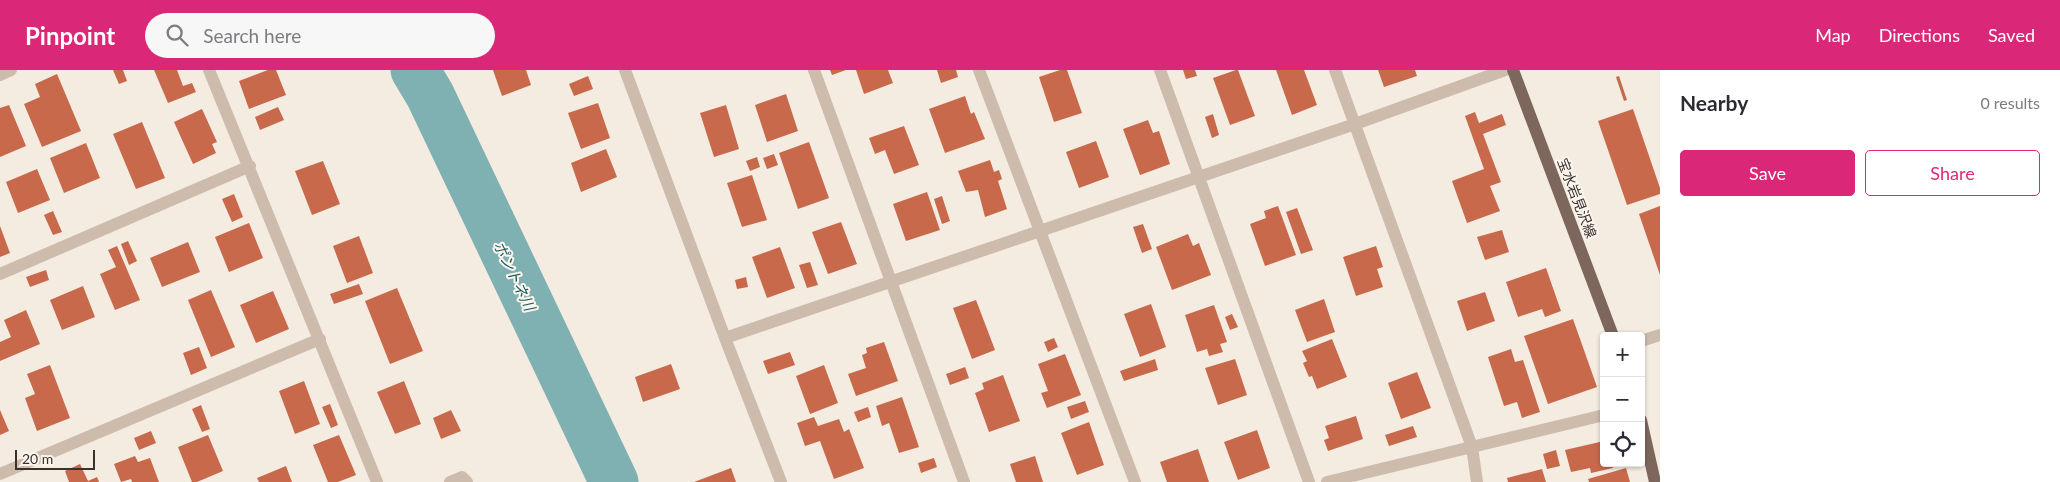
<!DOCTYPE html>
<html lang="en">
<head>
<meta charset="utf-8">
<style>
	:root { --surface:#fff; --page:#f7f7f7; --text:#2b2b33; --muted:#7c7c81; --line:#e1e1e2; --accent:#db2777 }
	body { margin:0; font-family:Lato,"Noto Sans JP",sans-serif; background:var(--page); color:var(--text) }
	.controls { position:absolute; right:15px; bottom:15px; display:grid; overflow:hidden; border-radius:5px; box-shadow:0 1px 4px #0004 }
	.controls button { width:45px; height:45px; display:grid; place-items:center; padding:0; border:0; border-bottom:1px solid var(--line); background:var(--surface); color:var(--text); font:25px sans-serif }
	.scale { position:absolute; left:15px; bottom:12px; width:80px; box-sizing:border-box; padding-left:5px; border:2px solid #3b302b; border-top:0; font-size:14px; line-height:18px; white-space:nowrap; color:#3b302b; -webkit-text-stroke:4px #fbf5ee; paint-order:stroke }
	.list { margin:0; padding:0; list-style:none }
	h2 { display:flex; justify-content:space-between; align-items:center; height:65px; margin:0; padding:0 20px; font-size:21px }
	h2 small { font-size:16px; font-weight:400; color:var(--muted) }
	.actions { display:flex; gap:10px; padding:15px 20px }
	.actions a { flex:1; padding:11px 0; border:1px solid var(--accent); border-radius:5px; text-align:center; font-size:18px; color:var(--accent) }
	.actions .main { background:var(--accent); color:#fff }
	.icon { flex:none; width:28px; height:28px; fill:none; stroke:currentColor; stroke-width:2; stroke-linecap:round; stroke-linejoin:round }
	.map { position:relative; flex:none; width:1660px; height:412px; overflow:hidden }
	header { display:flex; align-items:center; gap:30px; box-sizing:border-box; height:70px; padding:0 25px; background:var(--accent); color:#fff }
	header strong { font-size:24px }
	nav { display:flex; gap:28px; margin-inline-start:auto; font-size:18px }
	.search { width:350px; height:45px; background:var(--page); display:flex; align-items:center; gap:12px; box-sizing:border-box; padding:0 18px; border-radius:28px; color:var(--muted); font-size:19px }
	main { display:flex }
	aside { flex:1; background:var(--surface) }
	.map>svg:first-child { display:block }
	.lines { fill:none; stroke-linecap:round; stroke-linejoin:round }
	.river { stroke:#7fb0b2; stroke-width:49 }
	.building { fill:#c8694b }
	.minor { stroke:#cdbbac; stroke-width:12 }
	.major { stroke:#7d675c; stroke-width:12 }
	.labels { text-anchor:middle; stroke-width:4; stroke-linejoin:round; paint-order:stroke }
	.street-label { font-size:14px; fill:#3b302b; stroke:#fbf5ee }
	.water-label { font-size:15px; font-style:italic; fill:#1f5a5e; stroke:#fbf5ee }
</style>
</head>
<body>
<header>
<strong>Pinpoint</strong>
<div class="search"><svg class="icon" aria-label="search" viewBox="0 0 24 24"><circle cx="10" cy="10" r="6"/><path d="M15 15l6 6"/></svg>Search here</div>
<nav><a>Map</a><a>Directions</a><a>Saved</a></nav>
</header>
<main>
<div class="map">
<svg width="1660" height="412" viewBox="0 0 1660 412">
	<rect width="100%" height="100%" fill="#f4ebe1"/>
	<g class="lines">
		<path class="river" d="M415,0l15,25 184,387"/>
	</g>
	<path class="building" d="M113,0h10l4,11 -8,3z
		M154,0h23l6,16 9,-3 4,9 -28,11z
		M268,0h8l10,25 -37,14 -10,-28z
		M493,0h33l5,15 -29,11z
		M830,0h16l-14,5z
		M856,0h32l5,13 -29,11z
		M937,0h19l2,7 -17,6z
		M1060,0h7l15,43 -28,9 -15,-45z
		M1183,0h12l2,6 -11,3z
		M1236,0h2l17,46 -25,9 -17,-47z
		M1276,0h28l13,35 -25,10z
		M1378,0h37l2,6 -33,11z
		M57,4l24,57 -39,16 -18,-43 16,-7 -5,-13z
		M588,6l5,13 -19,7 -5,-12z
		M1619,6l8,24 -3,1 -8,-24z
		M786,24l12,37 -31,11 -12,-37z
		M965,26l6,18 3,-2 11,27 -40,14 -16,-44z
		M598,33l12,35 -29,11 -13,-36z
		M9,35l17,41 -26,11v-49z
		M726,35l13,44 -25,8 -14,-44z
		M278,37l6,13 -24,10 -5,-13z
		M202,39l15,33 -5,2 4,9 -23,11 -19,-42z
		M1633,39l27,79v6l-33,11 -29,-84z
		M1475,42l4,11 23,-9 4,11 -23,9 18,48 -11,4 10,25 -33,12 -15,-42 32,-12 -19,-53z
		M1213,44l6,21 -7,3 -7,-21z
		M1148,50l5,13 6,-2 11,33 -30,11 -17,-46z
		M142,52l23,56 -29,11 -23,-55z
		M904,56l15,39 -25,9 -9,-24 -10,4 -6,-16z
		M1096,71l13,36 -30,11 -13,-36z
		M809,72l20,56 -31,11 -19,-56z
		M86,73l14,35 -36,15 -14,-35z
		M606,79l11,28 -36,15 -10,-29z
		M774,84l4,11 -11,4 -4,-11z
		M757,87l3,10 -10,4 -4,-10z
		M990,90l4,12 5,-2 3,9 -4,2 9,28 -22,8 -7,-27 -12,2 -8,-21z
		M323,91l17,43 -28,11 -17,-44z
		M37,99l13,31 -32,13 -12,-31z
		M752,105l15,45 -25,7 -15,-44z
		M927,122l13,38 -34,11 -13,-37z
		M234,124l9,23 -11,5 -10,-23z
		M942,126l8,25 -8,3 -8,-25z
		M1278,136l18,49 -31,11 -15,-42 16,-6 -2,-7z
		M1660,136v69l-21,-61z
		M1297,138l16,42 -12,4 -15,-42z
		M53,141l9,21 -9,3 -9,-20z
		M841,152l16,42 -29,10 -16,-42z
		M249,153l14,35 -34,14 -14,-35z
		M1143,154l9,25 -10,4 -9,-26z
		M0,156l10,27 -10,4z
		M1502,160l7,22 -24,8 -8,-23z
		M1188,164l5,12 6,-3 12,32 -39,15 -16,-43z
		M359,166l14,37 -26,10 -14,-37z
		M128,171l9,20 -8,4 -8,-21z
		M188,172l12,30 -38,15 -12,-29z
		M117,176l23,54 -25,10 -15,-36 16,-7 -8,-17z
		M1376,176l7,21 -6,2 6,18 -27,9 -13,-39z
		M780,177l15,41 -28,10 -15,-41z
		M810,192l8,23 -11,3 -8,-23z
		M1546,198l15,43 -16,6 -3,-8 -24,8 -12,-35z
		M46,200l3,10 -19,7 -4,-10z
		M746,207l2,10 -11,2 -2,-9z
		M359,214l4,10 -29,10 -4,-10z
		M83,216l12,31 -33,13 -12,-30z
		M397,218l26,63 -33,13 -25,-63z
		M211,220l24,57 -24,10 -23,-57z
		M273,221l16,38 -33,14 -16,-38z
		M1485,222l10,29 -28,10 -10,-30z
		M1324,229l11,33 -28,10 -12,-32z
		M976,230l19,50 -23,9 -19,-51z
		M1151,234l15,43 -26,10 -16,-43z
		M1214,235l13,37 -7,2 3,8 -14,4 -2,-7 -10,3 -12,-37z
		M26,240l14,34 -40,17v-19l11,-5 -7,-17z
		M1232,244l6,13 -8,3 -5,-13z
		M1573,249l24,68 -49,17 -24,-68z
		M1054,268l4,9 -10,5 -4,-10z
		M1332,269l15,38 -30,12 -5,-13 -3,1 -6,-14 4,-2 -5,-10z
		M884,272l14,39 -42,15 -8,-22 18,-6 -4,-13 5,-2 -1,-5z
		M199,277l8,21 -16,7 -8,-22z
		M1511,279l4,13 8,-2 17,52 -18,6 -5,-16 -13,4 -16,-49z
		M790,282l5,13 -27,9 -5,-13z
		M1065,284l16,41 -34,13 -6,-15 7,-2 -10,-27z
		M1155,289l3,11 -34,11 -4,-10z
		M1235,289l12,36 -29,10 -13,-37z
		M671,294l9,25 -37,13 -8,-25z
		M50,295l20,53 -33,13 -12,-33 10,-4 -8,-20z
		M824,295l14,38 -28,11 -14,-38z
		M965,297l4,11 -19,7 -4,-11z
		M1417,302l14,36 -30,11 -13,-36z
		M1003,305l17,46 -31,11 -14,-39 9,-4 -2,-6z
		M304,311l16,43 -25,10 -16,-43z
		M404,311l17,43 -26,10 -18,-42z
		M902,327l17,50 -20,6 -10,-30 -7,3 -6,-20z
		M1085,331l4,11 -18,7 -4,-12z
		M330,334l8,21 -7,3 -9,-21z
		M201,335l9,24 -8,3 -10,-23z
		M868,337l3,10 -13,5 -4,-10z
		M0,340l9,21 -9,4z
		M451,340l10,21 -20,8 -8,-21z
		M1356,346l7,23 -35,12 -4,-11 5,-2 -4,-12z
		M814,347l4,9 21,-7 5,13 5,-3 15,39 -30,11 -14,-38 -15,5 -8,-23z
		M1089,352l15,43 -27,10 -16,-42z
		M1413,356l4,11 -28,9 -4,-11z
		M1257,360l13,38 -32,12 -14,-38z
		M151,361l5,12 -17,7 -5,-12z
		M208,365l15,36 -26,11h-5l-14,-35z
		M339,365l17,40 -18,7h-10l-15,-37z
		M1604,371v22h8l1,5 -22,5 -1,-5 -19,4 -6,-22z
		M1198,379l11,33h-42l-7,-20z
		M1556,380l4,16 -13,3 -4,-15z
		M135,386l3,6 12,-4 9,24h-27l-1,-3 -10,3 -7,-18z
		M1035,386l8,26h-27l-6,-18z
		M934,388l3,9 -16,6 -3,-10z
		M80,394l8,17 9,-4 2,5h-30l-4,-11z
		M286,396l6,16h-33l-2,-4z
		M731,398l5,14h-42z
		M1626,398l4,14h-41l-1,-3z
		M1542,399l4,13h-38l-1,-4z"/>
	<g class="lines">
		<path class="minor" d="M209,0l168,412
			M625,0l100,268 56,144
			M814,0l150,412
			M979,0l156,412
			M1160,0l149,412
			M1335,0l137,377 5,35
			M0,5l11,-5
			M0,204l250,-108
			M725,268l630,-214 150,-54
			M1641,271l19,-6
			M0,404l320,-135
			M450,412l12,-5 5,5
			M1327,412l277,-67"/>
		<path class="major" d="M1513,0l100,266
			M1641,350l14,62"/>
	</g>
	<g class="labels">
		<g class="street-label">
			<text transform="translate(1577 128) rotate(69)" y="5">宝水岩見沢線</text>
		</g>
		<g class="water-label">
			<text transform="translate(514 206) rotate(64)" y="5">ポントネ川</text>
		</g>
	</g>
</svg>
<div class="controls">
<button>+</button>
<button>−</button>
<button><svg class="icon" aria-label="locate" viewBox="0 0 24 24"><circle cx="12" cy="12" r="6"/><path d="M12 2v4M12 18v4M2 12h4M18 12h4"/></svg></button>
</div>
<div class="scale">20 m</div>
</div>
<aside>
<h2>Nearby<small>0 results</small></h2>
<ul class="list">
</ul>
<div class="actions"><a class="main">Save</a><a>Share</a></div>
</aside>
</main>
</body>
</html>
